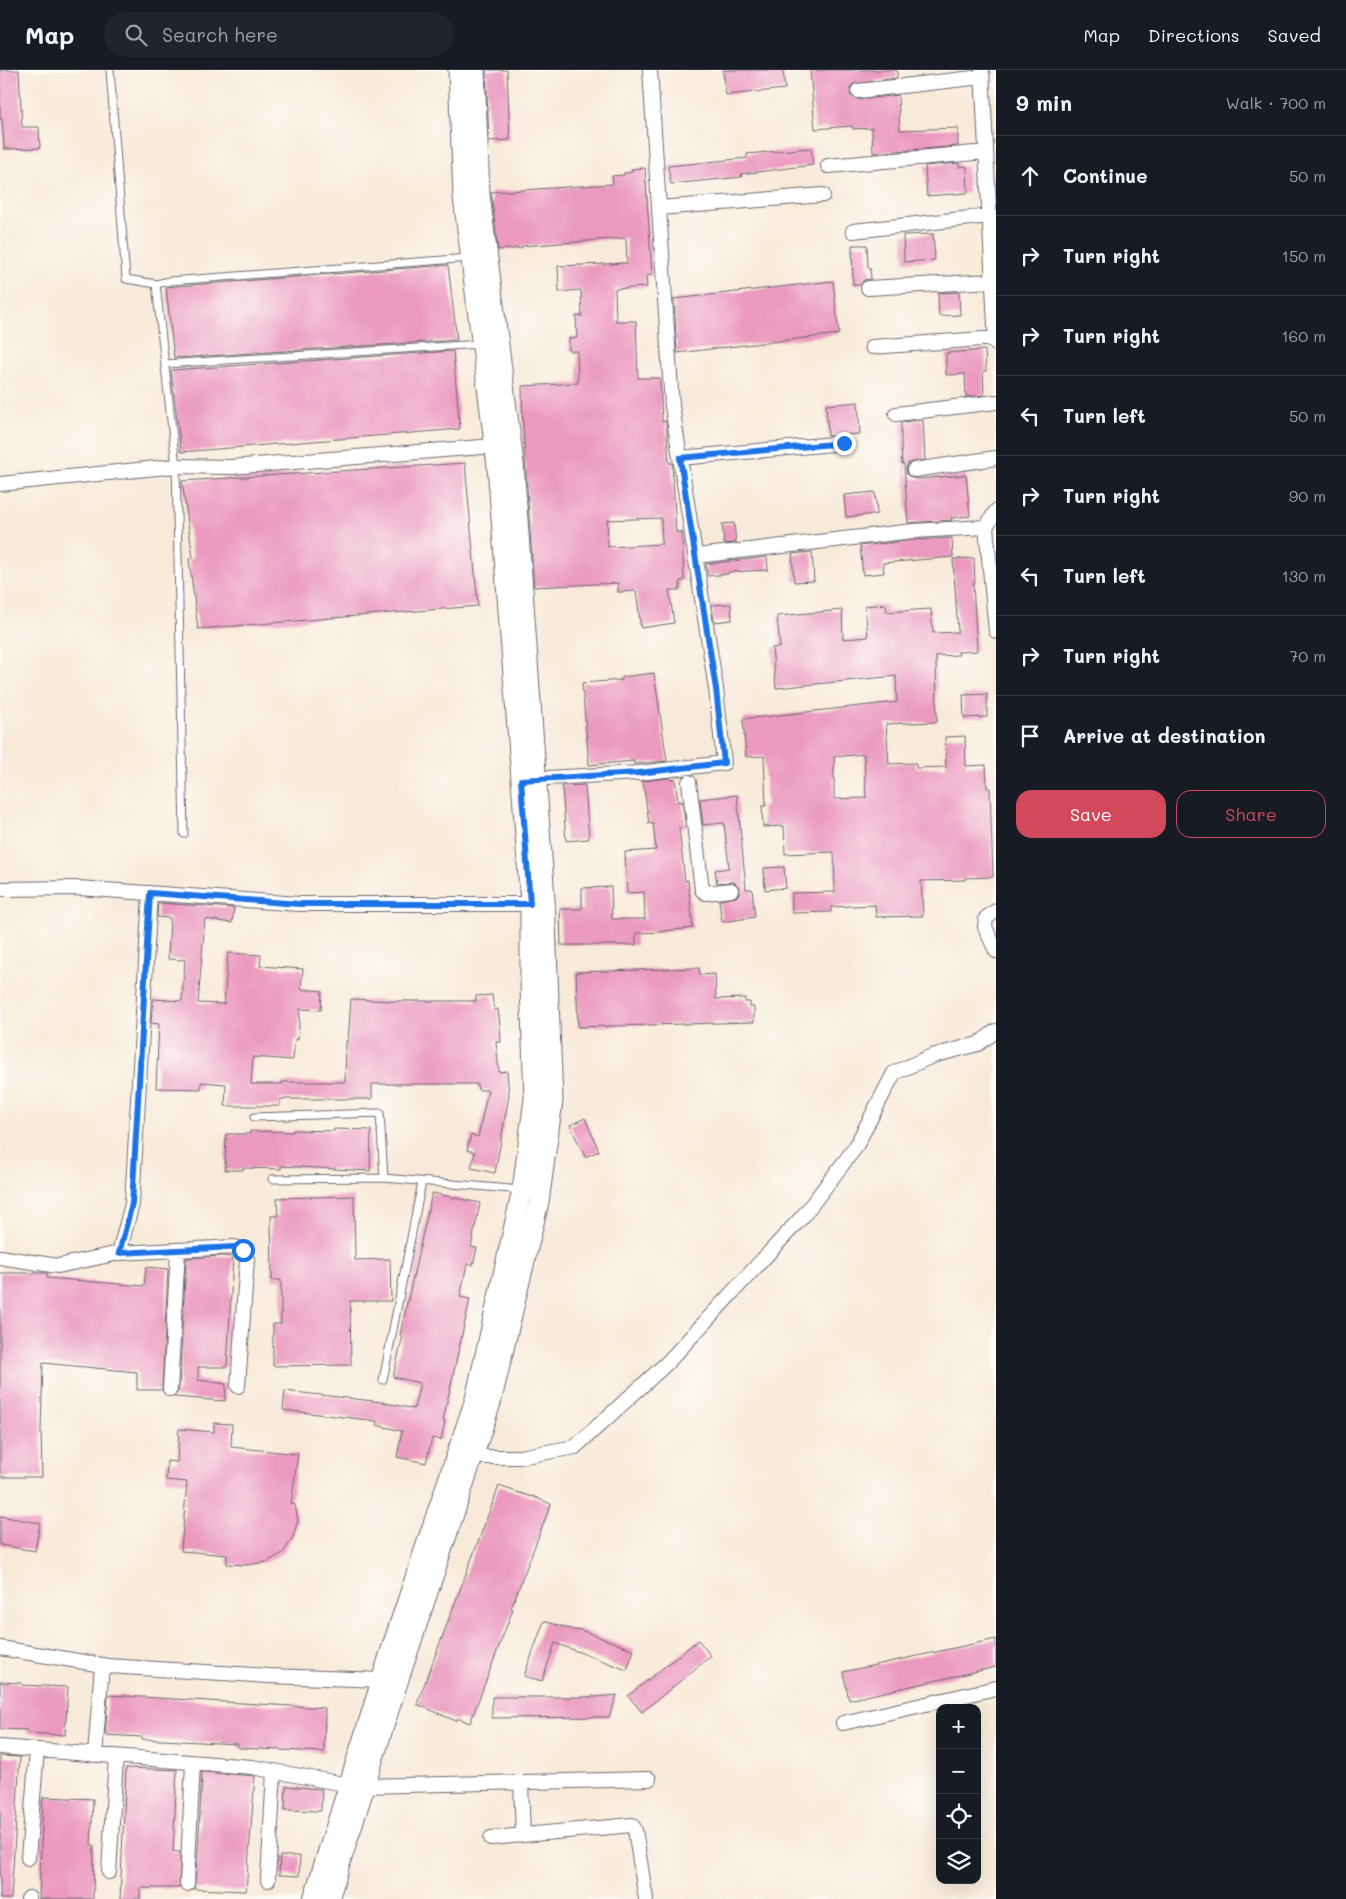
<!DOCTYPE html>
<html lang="en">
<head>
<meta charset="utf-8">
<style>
	:root { --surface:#171b24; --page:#20242c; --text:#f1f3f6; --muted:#9ea1a6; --line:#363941; --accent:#d1495b }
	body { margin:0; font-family:Mali,sans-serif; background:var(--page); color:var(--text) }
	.controls { position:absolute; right:15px; bottom:15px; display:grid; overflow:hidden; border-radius:10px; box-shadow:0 5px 20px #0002 }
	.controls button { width:45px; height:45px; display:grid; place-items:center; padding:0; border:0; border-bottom:1px solid var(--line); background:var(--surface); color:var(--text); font:25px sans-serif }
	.stop { position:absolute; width:15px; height:15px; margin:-11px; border:4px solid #1a73e8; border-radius:50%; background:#fff }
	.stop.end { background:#1a73e8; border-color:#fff; box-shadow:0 1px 5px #0008 }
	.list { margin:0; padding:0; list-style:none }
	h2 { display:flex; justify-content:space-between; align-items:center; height:65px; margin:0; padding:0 20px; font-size:21px }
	h2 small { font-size:16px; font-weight:400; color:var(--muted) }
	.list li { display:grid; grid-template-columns:32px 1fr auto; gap:15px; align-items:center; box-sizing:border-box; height:80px; padding:0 20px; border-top:1px solid var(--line) }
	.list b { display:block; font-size:19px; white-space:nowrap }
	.list em { font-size:16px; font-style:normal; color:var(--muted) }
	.actions { display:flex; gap:10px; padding:15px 20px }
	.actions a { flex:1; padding:11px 0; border:1px solid var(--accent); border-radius:15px; text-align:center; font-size:18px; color:var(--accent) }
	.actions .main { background:var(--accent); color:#fff }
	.icon { flex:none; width:28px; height:28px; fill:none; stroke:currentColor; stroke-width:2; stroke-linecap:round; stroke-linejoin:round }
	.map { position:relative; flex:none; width:996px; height:1829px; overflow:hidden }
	header { display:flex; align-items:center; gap:30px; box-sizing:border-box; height:70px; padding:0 25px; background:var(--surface); border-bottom:1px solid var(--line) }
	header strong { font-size:24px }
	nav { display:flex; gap:28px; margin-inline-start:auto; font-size:18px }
	.search { width:350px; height:45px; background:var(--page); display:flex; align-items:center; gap:12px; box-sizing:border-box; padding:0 18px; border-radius:28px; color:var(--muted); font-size:19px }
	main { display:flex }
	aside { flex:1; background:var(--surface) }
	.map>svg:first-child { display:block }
	.building { fill:#eb99bf; fill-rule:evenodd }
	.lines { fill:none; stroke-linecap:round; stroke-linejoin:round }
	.lane-casing { stroke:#6d6872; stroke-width:9 }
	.street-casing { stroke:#6d6872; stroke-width:16 }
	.secondary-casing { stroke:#6d6872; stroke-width:21 }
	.lane { stroke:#fff; stroke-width:7 }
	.street { stroke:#fff; stroke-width:14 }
	.secondary { stroke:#fff; stroke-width:19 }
	.route { stroke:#1a73e8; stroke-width:6 }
</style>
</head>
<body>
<header>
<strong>Map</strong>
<div class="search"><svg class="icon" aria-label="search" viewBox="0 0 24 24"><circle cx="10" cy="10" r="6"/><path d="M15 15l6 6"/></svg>Search here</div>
<nav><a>Map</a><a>Directions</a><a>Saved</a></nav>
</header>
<main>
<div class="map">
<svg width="996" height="1829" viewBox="0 0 996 1829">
	<rect width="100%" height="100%" fill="#fdfcf7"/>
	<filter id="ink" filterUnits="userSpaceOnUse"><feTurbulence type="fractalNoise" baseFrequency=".02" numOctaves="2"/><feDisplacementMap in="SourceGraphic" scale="10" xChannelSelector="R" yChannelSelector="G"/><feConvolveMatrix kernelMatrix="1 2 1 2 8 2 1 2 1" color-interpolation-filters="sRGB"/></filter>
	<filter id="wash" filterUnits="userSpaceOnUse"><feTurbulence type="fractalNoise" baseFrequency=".0096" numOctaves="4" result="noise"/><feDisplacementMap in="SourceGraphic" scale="20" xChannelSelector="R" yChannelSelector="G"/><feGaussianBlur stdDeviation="1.12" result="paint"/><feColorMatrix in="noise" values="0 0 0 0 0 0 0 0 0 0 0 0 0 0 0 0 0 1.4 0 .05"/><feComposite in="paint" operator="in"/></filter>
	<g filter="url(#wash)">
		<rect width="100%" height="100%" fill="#f8ead9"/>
		<g id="blocks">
			<path class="building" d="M0,0h19l3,57h17l1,21 -36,1 -2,-30h-2z
				M486,0h21l3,70 -21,1z
				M723,0h60l2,19 -59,6z
				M810,0h87v8l-44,6 -3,4 1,8 8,4 39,-5 2,35 58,-2v18l-85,7 -1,-25 -19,1 -1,-3 -37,3z
				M811,78l2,17 -72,9 1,3 -71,7 -3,-18 79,-8v-4z
				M959,93v4l8,-1 1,27 -41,3 -2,-30z
				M645,98l7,107 -6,1 1,11 -32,2 1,32h20l2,57h22l2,44 4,-1 3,42h3l4,69h6l2,49h-4v9h-11l5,33 -33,5 -5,-37 -18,1v-9l-84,4 -11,-157 -1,-44 56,-3 -1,-32h-8v-13h8l-1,-22h6l-1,-26 -22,2 -1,-26 69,-3 -1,-25 -104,8v2l-24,2 -7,-58 122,-8 -1,-8 12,-1v-2l8,-1v-3zM661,448l1,26 -54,3 -1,-27z
				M933,164l2,26 -31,2 -1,-27z
				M852,175h15l1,23h2l1,11 -7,1 -4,5h-7z
				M448,195l9,75 -283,18 -8,-71z
				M833,211l6,53 -162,19 -3,-54z
				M959,222l1,23 -21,1 -1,-23z
				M985,280l1,21h-3l1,24 -18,2 -1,-23 -19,1v-22z
				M453,281l7,78 -279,23 -10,-82z
				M858,332l2,32 -32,2 -2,-31z
				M923,350l2,40 -17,3 -2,4 1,8 8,4 51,-4 4,41 -19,2 1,2 -44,3 -4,-59h-2l-1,-21v-21z
				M465,393l13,143 -280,23 -9,-70 4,-1 -11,-77z
				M875,422l2,22 -31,3 -2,-22z
				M734,453l2,20 -12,1 -2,-20z
				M952,468l1,19 -70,6 1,10 -21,2 -3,-29 54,-6z
				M812,482l2,29 -20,1 -2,-28z
				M767,487l1,13 -40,2v2l-20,2 -2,-12z
				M974,488l1,25h-2l4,68 -19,1 1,3 -23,1 1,66 -51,2 3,40 27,-1v5l30,-1 -1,-30 20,-1 1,30 20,-1 1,23h3l3,89 -28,1v2l-44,1 2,35 -47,1 -1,-12 -44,2v5l-39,1v-20l43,-1 -1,-40 -49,2 -1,-28 -21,1 -1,-21h4l-2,-50 -18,1 -3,-38 154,-17 -1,-26 -120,12 -4,-40 8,-1 -3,-31 65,-6 1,29 25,-2 -3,-31 21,-2 1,8 44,-3 2,24 25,-1 -5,-73zM864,684l2,44 -32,1v-42z
				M731,534l1,16 -18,2 -2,-17z
				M654,603l13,88 -33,3v-3l-45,4 -7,-82 40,-3v-3z
				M987,624v23l-23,1 -1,-23z
				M669,708l1,2 5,-1 3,23 4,-1 4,26 -7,1 6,53 3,-1 5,48 -29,3v1l-28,1v12h-75l-1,-36h22v-21l29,-1 1,32h33l-1,-27 -17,1 -2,-41 31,-2 -3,-27 -4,1 -6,-43z
				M585,715l4,54 -23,2 -4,-55z
				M737,725l9,94h6l3,28 -33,5 -3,-22 17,-3 3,-3 1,-6 -6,-6 -17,1 -2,-13 14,-2 -5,-45 -21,2 -3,-26z
				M784,797l2,21 -21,2 -1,-22z
				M158,833l76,5 -2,15 -27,-4 -7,84 26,1 4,-51 33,2 -1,11 43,3 -2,20 21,2 -1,19 -21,-1 -2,31 -3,-1 -2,21 -40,-3 -2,27h31v-2h63l1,-41h2l3,-42 41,2h84v-5l16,-1 2,15 4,-1 2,16 1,17h-5l3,30 8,-1 2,25 -14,77 -24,-5 4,-16 -8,-2 4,-15 7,2 10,-47h-10l-1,-6h-105v15h-92v7h-55l1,-22 -25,-2v7l-45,-1 3,-64 -8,-1 2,-24 29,2 3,-41 -17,-1 2,-41 -13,-1z
				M699,898l1,7 15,-1 1,25 29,-1v4h5v5h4v15l-176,5 -2,-55z
				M585,1048l14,33 -14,6 -15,-32z
				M334,1059l37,1 -1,41 -89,-5v3l-38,-1v2h-18l1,-36h24v-3l43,1v-2l41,1z
				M432,1123l48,10 -9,44 6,1 -4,17 -6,-1 -7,33 10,2 -27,121 2,1 -4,19 -9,-2 -6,25 -29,-6 5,-26 -26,-6 1,-4 -94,-11 2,-19 97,11 32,7 6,-26 -27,-6 10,-41 -3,-1z
				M354,1126l1,64 35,-1 1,42h-41l1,64 -78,1v-42h8v-44h-9l-1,-64h7l-1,-18z
				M221,1186l12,1 -6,110h-29v13l28,4 -1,17 -51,-4 5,-7 7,-132z
				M146,1197l22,2 -6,121h-25v-18l-94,-9 -2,67 1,47h-42v-204h47v5l97,8z
				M214,1353l18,1 -1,23 67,7 -7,50 4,1 3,15 -5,17 -10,16 -16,9 -20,3 -20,-1v-9l-46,-4 6,-69 -21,-2 1,-19 10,1 2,-33 35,3z
				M499,1416l33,11v-1l19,8 -40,104 2,1 -43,114 -10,-4h-3l-1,2 -39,-17z
				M0,1446l40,7 -5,28 -35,-6z
				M544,1551l33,10 1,-2 56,21 -7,20 -72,-27 -13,38 -18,-5z
				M996,1569v28l-147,33 -6,-28z
				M698,1570l13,16 -69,56 -14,-16z
				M0,1612l22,1v2l46,2 -3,48 -38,-2 1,-3 -28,-1z
				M108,1625l217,13 -1,44 -86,-4v-4l-96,-5v-2l-37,-2z
				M617,1625l-8,22 -117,1v-21h105z
				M0,1686l20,1 -9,142h-11z
				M126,1698l51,2 -4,81 7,1v36h-40v11h-20z
				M202,1702l53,4 -9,115 -52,-2 4,-36z
				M286,1716l36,3 -1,22 -36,-1z
				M43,1727l50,2 -2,46h3l-1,54h-54z
				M280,1786h20l-1,20 -20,-1z"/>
		</g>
	</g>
	<g filter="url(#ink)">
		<use href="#blocks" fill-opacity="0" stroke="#6d6872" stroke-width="1"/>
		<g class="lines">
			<defs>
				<path id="lane" d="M110,0l16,209 30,5 20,182 8,368
					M156,214l14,-3 299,-23
					M165,294l316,-20
					M254,1047l126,-4 4,65
					M272,1109l112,-1 137,12
					M383,1310l39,-198"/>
				<path id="street" d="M982,0l14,274
					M858,21l124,-14
					M828,96l158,-14
					M659,138l164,-13
					M853,161l136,-15
					M868,218l124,-7
					M872,277l124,-9
					M896,344l100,-12
					M680,388l164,-15
					M914,400l82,-12
					M0,414l176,-18 55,1 263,-21
					M996,441l-10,16 10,104
					M696,486l217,-25 73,-4
					M528,709l111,-6 85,-10 -8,-74 -44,-283 -22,-336
					M689,712l13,108 4,3 25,-3
					M0,819l78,-1 221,16h231
					M996,841l-10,7 -1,9 11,24
					M119,1183l116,-6 8,3 4,9 -9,127
					M0,1187l58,9 61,-13 13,-49 18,-311
					M170,1319l8,-139
					M473,1387h47l55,-10 92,-84 136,-147 52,-68 39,-75 38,-17 46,-12 18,-13
					M0,1578l108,18 161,10 113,4
					M843,1653l153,-35
					M0,1677l252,20 97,18
					M95,1685l7,-90
					M521,1712l2,53
					M365,1716l284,-7
					M491,1768l141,-13 3,5 11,69
					M28,1788l9,-108
					M109,1802l7,-115
					M268,1810l6,-109
					M187,1814l6,-121
					M28,1829l1,-1"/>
				<path id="secondary" d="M313,1829l80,-256 82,-244 47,-209 12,-91 -4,-115v-80l-9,-124 -24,-314 -34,-269 -5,-127
					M329,1829l69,-217 93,-279 48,-201 14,-101 -8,-202 -31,-435 -34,-269 -5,-125"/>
			</defs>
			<use href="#lane" class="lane-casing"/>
			<use href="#street" class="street-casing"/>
			<use href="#secondary" class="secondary-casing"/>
			<use href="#lane" class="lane"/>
			<use href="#street" class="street"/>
			<use href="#secondary" class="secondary"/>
		</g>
	</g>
	<g class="lines" filter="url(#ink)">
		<path class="route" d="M243,1180l-8,-3 -116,6 13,-49 18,-311 150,11h230l-9,-124 118,-7 85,-10 -8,-74 -36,-231 164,-15"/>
	</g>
</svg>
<div class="controls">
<button>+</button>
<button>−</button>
<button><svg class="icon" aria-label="locate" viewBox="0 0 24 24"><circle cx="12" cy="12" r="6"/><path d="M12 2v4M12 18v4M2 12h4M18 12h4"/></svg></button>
<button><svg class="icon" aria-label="layers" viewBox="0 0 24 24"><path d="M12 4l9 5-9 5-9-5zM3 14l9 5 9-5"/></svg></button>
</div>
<div class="stop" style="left:243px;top:1180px"></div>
<div class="stop end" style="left:844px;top:373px"></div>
</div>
<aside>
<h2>9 min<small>Walk · 700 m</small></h2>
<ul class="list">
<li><svg class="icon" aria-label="ahead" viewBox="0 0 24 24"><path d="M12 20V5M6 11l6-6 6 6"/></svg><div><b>Continue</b></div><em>50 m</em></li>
<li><svg class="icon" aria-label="right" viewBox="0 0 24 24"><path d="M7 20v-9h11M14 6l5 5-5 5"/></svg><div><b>Turn right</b></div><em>150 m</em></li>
<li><svg class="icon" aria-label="right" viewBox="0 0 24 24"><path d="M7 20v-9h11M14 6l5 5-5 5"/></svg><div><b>Turn right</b></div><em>160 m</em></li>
<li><svg class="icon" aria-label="left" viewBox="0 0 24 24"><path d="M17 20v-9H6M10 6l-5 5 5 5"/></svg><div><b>Turn left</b></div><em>50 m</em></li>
<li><svg class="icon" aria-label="right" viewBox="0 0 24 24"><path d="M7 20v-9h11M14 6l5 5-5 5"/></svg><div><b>Turn right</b></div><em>90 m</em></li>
<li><svg class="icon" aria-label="left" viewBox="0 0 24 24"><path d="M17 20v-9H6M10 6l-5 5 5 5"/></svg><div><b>Turn left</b></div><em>130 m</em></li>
<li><svg class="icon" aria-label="right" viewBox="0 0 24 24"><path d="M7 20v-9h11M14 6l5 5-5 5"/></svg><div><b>Turn right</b></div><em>70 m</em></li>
<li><svg class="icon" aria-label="arrive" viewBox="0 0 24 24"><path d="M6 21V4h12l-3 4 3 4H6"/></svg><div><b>Arrive at destination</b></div></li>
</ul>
<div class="actions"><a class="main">Save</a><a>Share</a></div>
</aside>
</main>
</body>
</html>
